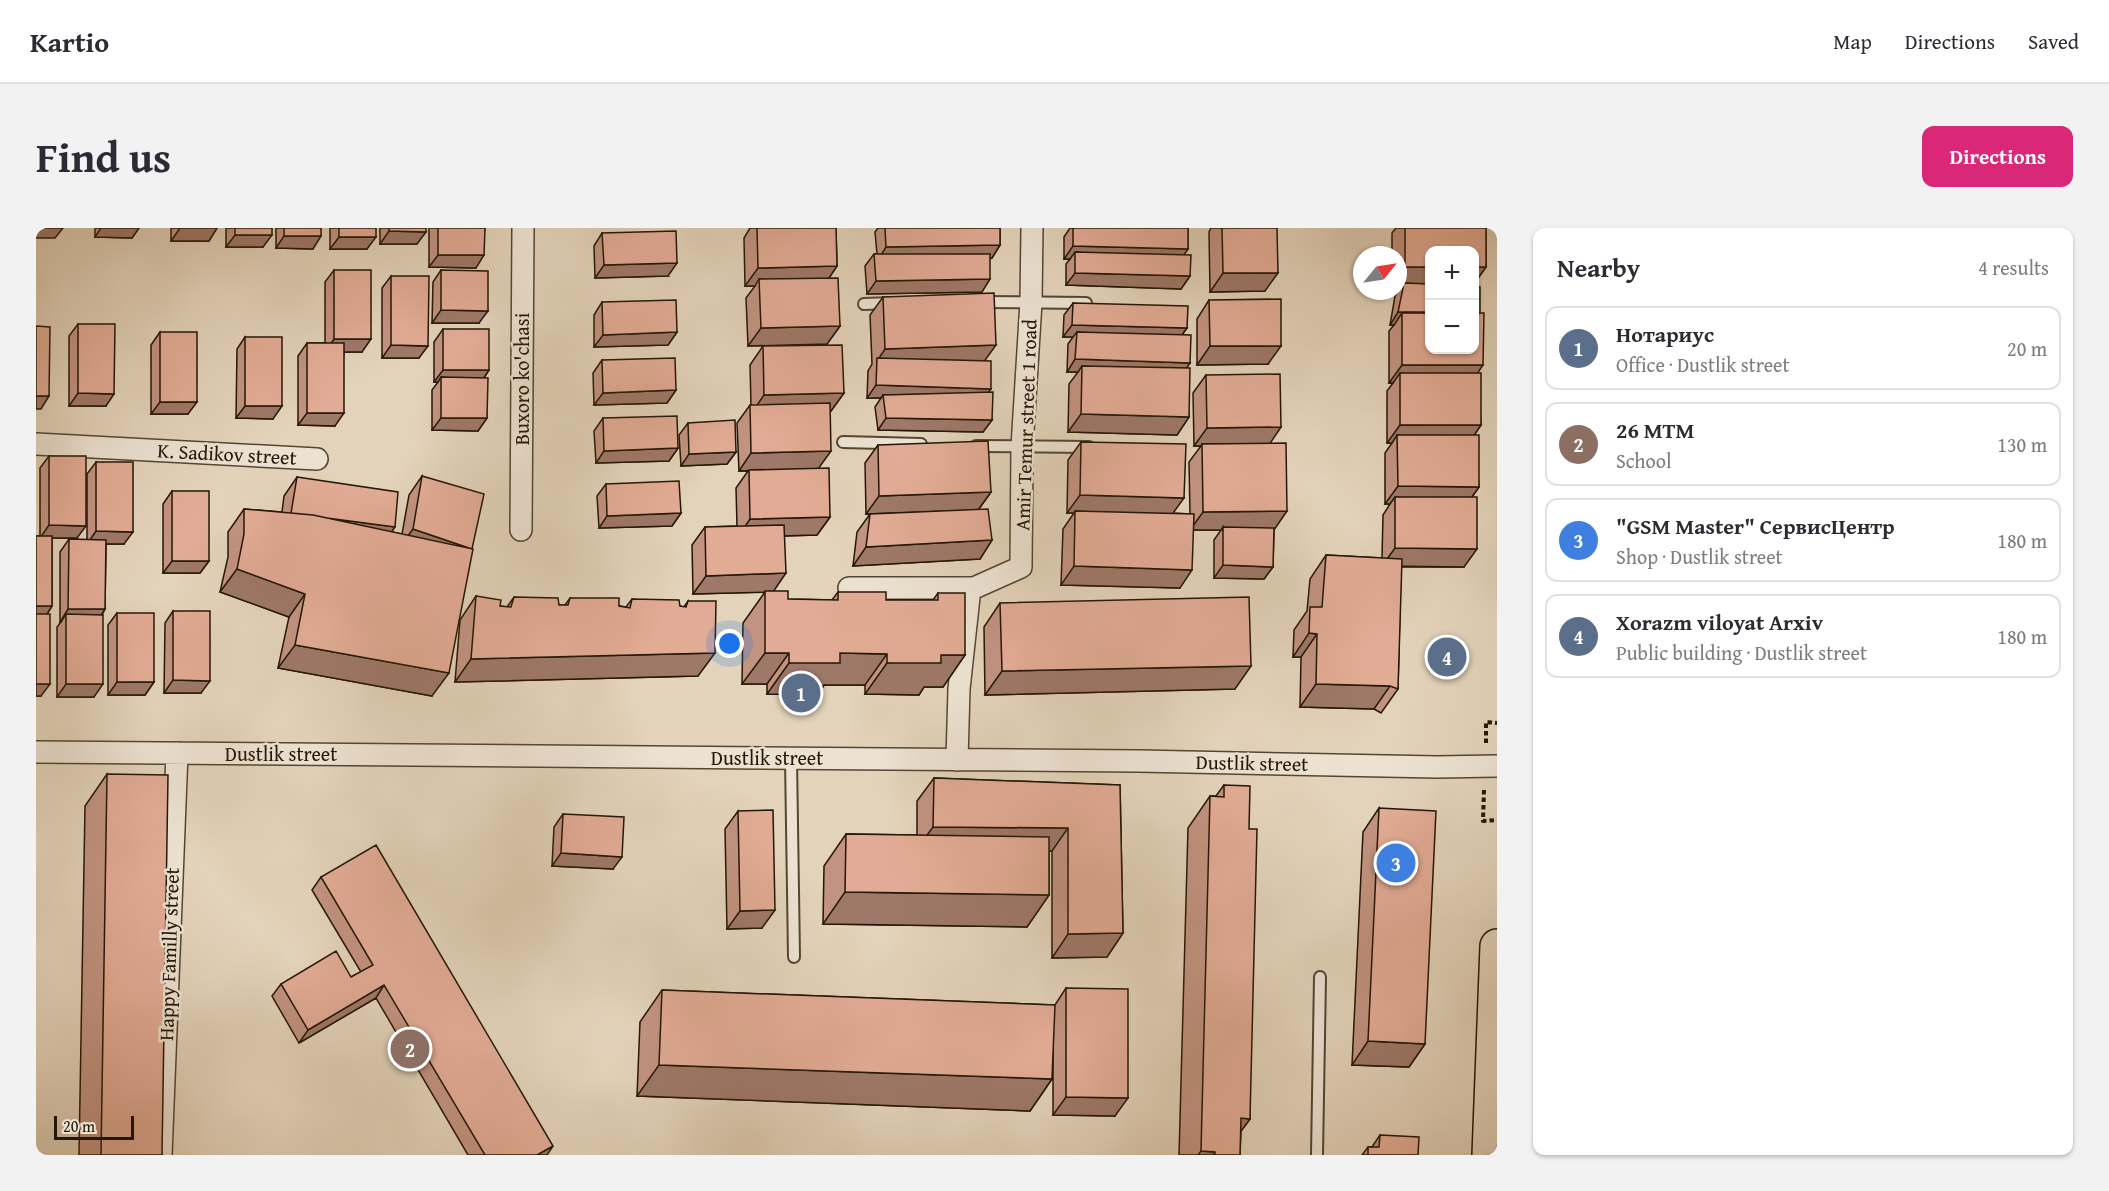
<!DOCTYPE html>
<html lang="en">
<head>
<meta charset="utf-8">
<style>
	:root { --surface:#fff; --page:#f2f2f3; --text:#2b2b33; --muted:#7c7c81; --line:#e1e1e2; --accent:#db2777 }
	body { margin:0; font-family:"Gentium Book Plus",serif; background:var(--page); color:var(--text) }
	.controls { position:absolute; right:18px; top:18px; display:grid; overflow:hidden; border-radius:12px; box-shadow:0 2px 4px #0004 }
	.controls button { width:54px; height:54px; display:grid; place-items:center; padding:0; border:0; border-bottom:2px solid var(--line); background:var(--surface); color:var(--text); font:30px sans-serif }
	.compass { position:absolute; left:1317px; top:18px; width:54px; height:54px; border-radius:50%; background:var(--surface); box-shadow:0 2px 4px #0004; rotate:60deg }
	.scale { position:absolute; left:18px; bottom:15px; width:80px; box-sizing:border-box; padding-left:6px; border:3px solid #241706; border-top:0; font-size:16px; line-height:21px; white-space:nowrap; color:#241706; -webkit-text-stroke:4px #ede2d2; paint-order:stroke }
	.you { position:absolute; left:694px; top:416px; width:21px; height:21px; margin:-15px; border:4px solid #fff; border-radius:50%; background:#1a73e8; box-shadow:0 0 0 9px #1a73e833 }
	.badge { display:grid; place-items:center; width:39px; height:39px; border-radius:50%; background:var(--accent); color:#fff; font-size:20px; font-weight:700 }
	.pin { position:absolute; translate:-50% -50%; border:3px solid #fff; box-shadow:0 2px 6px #0006 }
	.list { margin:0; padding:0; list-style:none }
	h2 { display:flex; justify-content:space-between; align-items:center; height:78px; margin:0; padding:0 24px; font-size:26px }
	h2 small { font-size:20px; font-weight:400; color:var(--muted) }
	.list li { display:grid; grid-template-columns:39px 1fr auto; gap:18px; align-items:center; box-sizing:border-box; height:84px; margin:0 12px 12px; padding:0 12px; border:2px solid var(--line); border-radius:12px }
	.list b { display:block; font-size:22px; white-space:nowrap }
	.list p { margin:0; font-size:20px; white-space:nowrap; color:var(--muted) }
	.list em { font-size:20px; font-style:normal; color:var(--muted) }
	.map { position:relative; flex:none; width:1461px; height:927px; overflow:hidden; border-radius:12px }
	header { display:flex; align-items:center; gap:36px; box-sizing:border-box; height:84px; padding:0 30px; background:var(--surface); border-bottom:2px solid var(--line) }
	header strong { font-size:28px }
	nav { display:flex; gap:33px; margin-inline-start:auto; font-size:21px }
	.intro { display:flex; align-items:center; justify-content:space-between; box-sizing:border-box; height:144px; padding:0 36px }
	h1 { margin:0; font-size:42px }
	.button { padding:15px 27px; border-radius:12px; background:var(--accent); color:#fff; font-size:21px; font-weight:700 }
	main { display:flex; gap:36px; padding:0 36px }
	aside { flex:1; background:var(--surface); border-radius:12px; box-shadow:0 2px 4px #0004 }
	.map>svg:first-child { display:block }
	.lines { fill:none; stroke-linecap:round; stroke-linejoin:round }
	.lane-casing { stroke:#544633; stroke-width:14 }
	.street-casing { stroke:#544633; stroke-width:24 }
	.primary-casing { stroke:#241706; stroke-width:36 }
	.path { stroke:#241706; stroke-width:4; stroke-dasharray:4.5 3; stroke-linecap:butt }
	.lane { stroke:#ede2d2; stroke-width:10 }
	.street { stroke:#ede2d2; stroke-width:21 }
	.primary { stroke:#e3d3ba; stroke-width:33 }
	.wall { fill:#c29380; stroke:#241706; stroke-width:1.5 }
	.shaded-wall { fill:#9e7868; stroke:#241706; stroke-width:1.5 }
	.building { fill:#e2ab95; stroke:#241706; stroke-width:1.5 }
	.labels { text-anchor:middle; stroke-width:5; stroke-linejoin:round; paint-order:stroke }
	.street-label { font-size:20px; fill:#241706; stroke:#ede2d2 }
</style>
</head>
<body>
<header>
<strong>Kartio</strong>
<nav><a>Map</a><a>Directions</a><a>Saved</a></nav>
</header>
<div class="intro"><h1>Find us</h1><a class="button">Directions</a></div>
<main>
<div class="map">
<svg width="1461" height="927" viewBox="0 0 1461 927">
	<rect width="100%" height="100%" fill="#e3d3ba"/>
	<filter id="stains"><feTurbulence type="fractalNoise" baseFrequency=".00333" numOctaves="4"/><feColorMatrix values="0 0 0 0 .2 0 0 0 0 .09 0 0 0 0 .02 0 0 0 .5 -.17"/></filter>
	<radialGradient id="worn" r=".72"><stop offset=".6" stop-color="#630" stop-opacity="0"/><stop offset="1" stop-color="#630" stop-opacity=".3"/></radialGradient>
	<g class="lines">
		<defs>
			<path id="lane" d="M945,74l105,1
				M828,76l27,-1
				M807,214l78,2
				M940,218l113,1
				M755,530l3,199
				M1281,927l3,-178"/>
			<path id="street" d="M0,216l281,15 -281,-15
				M485,302l2,-302
				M813,360h125l47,-21 1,-120 9,-145 1,-74
				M0,524l1103,9 298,6 60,-1
				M921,532l2,-71 11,-101
				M125,927l16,-402"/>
			<path id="primary" d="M1453,927l8,-209"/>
		</defs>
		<use href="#lane" class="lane-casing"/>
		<use href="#street" class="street-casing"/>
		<use href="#primary" class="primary-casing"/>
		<path class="path" d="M1450,515v-21l11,1
			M1448,562l-1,31 14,-1"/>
		<use href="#lane" class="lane"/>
		<use href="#street" class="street"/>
		<use href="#primary" class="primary"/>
	</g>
	<path class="wall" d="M59,0h44l-7,10 -37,-1z
		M135,0h46l-8,13h-38z
		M190,0h46l-9,19h-37z
		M240,0h45l-8,21 -37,-1z
		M294,0h46l-9,21h-37z
		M344,0h46l-9,16h-37z
		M393,0h56l-9,40 -47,-1z
		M714,0h86l1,38 -8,12 11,48 -13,18 -79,2 -2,-48 9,-12h-10l-1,-48z
		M842,0h122v17l-8,13h-2l-8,34 -115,2 -2,-28 9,-12h3l-2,-22z
		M1034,0h118v21l-4,5 6,22 -9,13 -115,-4v-21l4,-5h-6v-22z
		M1175,0h66l-12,63 -55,1 -1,-60z
		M1360,0h90v39l-12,17v-34h-44l47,123 4,52 -7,10 5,52 -7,10 -8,70h-63l-3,122 -17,24 -7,-4 -74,-2 1,-50h-8l1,-27 13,-19 3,-32 16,-24 56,3 1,-43 7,-11h-5v-51l7,-10h-5v-52l6,-8h-4v-52l5,-6h-4l5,-29 8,-11h-5v-30h-6v-22z
		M566,5l66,43 -73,2 -1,-32z
		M298,42l28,82h-18l-9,74 -37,-1v-69l9,-13h18v-61z
		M405,42l38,53h-47l1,-41z
		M355,48l28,82h-37v-70z
		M847,69l102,64 7,59 -9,12 -105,-2 -3,-23 6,-9h-14l1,-27 4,-7 -2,-49z
		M1173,72l59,64 -71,1v-46z
		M566,74l75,30 -9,13 -74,2v-32z
		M1037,75l114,25 -5,7 8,28 -4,5 3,49 -12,18 -109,-3 1,-48 9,-12h-11l1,-28 5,-7h-10l1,-22z
		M42,96l28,82h-37v-70z
		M407,101l46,41 -5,8 3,40 -9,13 -46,-1v-40l6,-8h-4v-40z
		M124,104l28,82h-37v-69z
		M209,109l28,82 -37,-1 1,-69z
		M727,118l81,47 -13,18h-1l-11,57 11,49 -13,18 -33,1 -11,55 15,8 44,1 6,-8 48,8h47l5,-7 27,62 -22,32h-19l-5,8 -54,-1v-9h-41l-6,10 -51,-1v-10h-25l1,-61 22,-31 -72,2 -1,-49 13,-18 32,-1 -1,-38 12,-17h-9l-2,-48 13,-18h1l-1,-40z
		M566,132l74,30 -9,13 -73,2 -1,-32z
		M1170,147l64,68 4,87 -1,37 -9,12 -50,-1v-38l7,-10h-28l-13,58 -119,-3 2,-56 11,-16h-7l1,-53 13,-18 92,71 17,1 -1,-52 12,-16h-7l-1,-53z
		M567,190l75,30 -9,13 -73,2 -2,-32z
		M652,195l48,29 -9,12 -46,2 -2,-31z
		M842,217l113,47 -12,17 13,31 -12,19 -127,7 4,-34 13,-18h-4l-1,-51z
		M13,228l28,82h-25v68l-5,8 -6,82h-5v-160h4v-68z
		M60,234l28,82h-18l-1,65 -3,6 -8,82h-37v-70l4,-5h-1v-70l9,-13 18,1v-66z
		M386,248l10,220 -154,-28 11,-51 -69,-25 8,-35v-25l16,-23 38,3 2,-16 13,-19 95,55 10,2 7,-39z
		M570,256l75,29 -9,13 -73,2 -2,-32z
		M136,263l37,70 -9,12h-37v-69z
		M440,368l24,10 7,1 7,-10 45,8h6l5,-7 56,9 6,-8 52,8 4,-6 10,75 -243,6 5,-62z
		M964,375l235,86 -250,6 -1,-68z
		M137,383l28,82h-37l1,-70z
		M81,385l37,69 -9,13h-37v-70z
		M71,546l55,381h-83l6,-349z
		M898,550l186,7 3,148 -16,24 -55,1v-107h-3v44l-22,32 -204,-3 1,-58 22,-32 71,1v-34z
		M1188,557l25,44 1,290 -9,12 -1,24h-61l9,-327 22,-32h6z
		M1343,580l46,236 -16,23 -57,-2 11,-233z
		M702,583l24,117 -35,1 -2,-100z
		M527,586l50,55 -61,-3 2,-39z
		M285,649l226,278h-79l-92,-157 -77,45 -27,-47 9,-12 70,-7 10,-5 -49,-82z
		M1030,760l49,128 -62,-1v-68l-1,32 -22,32 -393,-15 3,-74 22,-32 393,15z
		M1344,907l38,20h-56l6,-8h4z"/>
	<path class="shaded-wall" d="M0,0h27l-8,10h-19z
		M65,0h38l-7,10 -37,-1z
		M144,0h37l-8,13h-38z
		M353,3l37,1 -9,12h-37z
		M199,7h37l-9,12h-37z
		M248,8h37l-8,13 -37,-1z
		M303,9h37l-9,12h-37z
		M964,17l-8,13 -114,2 8,-13z
		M1037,18l115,3 -9,13 -104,-10 -5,7h-6z
		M402,27h46l-8,13 -47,-1z
		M641,35l-9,13 -73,2 9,-13z
		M801,38l-12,18 -66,-5 -4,7h-10l13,-18z
		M1369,39h25v18l-26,-2 -1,2h-5v-9z
		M1438,39h12l-12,17z
		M1039,45l115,3 -9,13 -115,-4z
		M1187,45h55l-13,18 -55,1z
		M954,51l-8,13 -115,2 9,-13z
		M405,82l47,1 -9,12h-47z
		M1362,84h32l-28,1 -8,12h-4z
		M1036,97l115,3 -9,12 -101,-8 -4,5h-10z
		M804,98l-13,18 -79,2 13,-18z
		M641,104l-9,13 -74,2 9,-12z
		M298,111h37l-9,13h-37z
		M355,117l37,1 -9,12h-37z
		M960,117l-13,18 -106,-2 8,-12z
		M1174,118h71l-13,18 -71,1z
		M1039,131l115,4 -8,12 -100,-9 -4,6h-11z
		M1366,137h81l-12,18 -71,-10 -7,10h-4z
		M407,142h46l-8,12 -40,-5 -3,5h-4z
		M840,157l115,4 -9,12 -99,-6 -2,3h-14z
		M640,162l-9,13 -73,2 9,-12z
		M42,165l36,1 -8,12h-37z
		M808,165l-13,18 -80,3 13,-19z
		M0,168h13l-8,13h-5z
		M124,174h37l-9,12h-37z
		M209,178h37l-9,13 -37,-1z
		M271,185h37l-9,13 -37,-1z
		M1045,186l108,3 -12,18 -109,-3z
		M405,190h46l-9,13 -46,-1z
		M850,190l106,2 -9,12 -105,-2z
		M1364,197h81l-12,18 -72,-8 -5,8h-5z
		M1245,199l-12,18 -67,-1 -1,2h-7l13,-18z
		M642,220l-9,13 -73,2 8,-12z
		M795,223l-13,18 -79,2 12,-18z
		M700,224l-9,12 -46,2 8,-12z
		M1362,258l81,1 -13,18 -71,-8 -5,7h-5z
		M955,264l-13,18 -112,4 13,-18z
		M1044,267l104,3 -13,18 -96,-5 -1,2h-7z
		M1251,283l-13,19h-51v-3l-2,3h-31l13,-18z
		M255,285l104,14 -13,18z
		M645,285l-9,13 -73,2 8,-12z
		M794,289l-13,18 -79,2 12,-18z
		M13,297l37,1 -9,12h-37z
		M377,301l59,20 -72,-2z
		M60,303l37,1 -9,12h-37z
		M956,312l-12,19 -127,7 13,-19z
		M1359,320l82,1 -13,18 -82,-1z
		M136,333h37l-9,12h-37z
		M1187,337l50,2 -9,12 -50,-1z
		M1038,338l118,4 -12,18 -119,-3z
		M201,341l68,25 -16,23 -69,-25z
		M750,345l-13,19 -80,2 13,-18z
		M0,378h16l-8,13 -8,-1z
		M32,381h37l-8,13 -31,-8 -5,8h-1z
		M1273,405l8,1 -16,23h-8z
		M259,417l154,28 -17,23 -154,-28z
		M679,425l-17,23 -243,6 16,-23z
		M729,425h24l-22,31h-25z
		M804,425l47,1 -22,31h-41l-6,10 -51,-1 22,-31z
		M905,427h24l-22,32h-19l-5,8 -54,-1 22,-31z
		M1215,438l-16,23 -250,6 17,-24z
		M137,452l37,1 -9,12h-37z
		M81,454h37l-9,13h-37z
		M0,456h14l-9,12h-5z
		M30,456h37l-9,13h-37z
		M1280,456l74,2 -16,23 -74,-2z
		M897,599l135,1 -16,23 -136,-1z
		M525,625l61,4 -9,12 -61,-3z
		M809,664l204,3 -22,32 -204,-3z
		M739,682l-13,18 -35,1 13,-18z
		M1087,705l-16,24 -55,1 16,-24z
		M348,757l-8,13 -77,45 9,-13z
		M1332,813l57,3 -16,23 -57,-2z
		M623,837l393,14 -22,32 -393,-15z
		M1030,869l62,1 -13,18 -62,-1z
		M1205,890l9,1 -23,31z
		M517,918l-6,9h-10z
		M1165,923l14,1 -2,3h-15z"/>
	<path class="building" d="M199,0h37v7h-37z
		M248,0h37v8h-37z
		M303,0h37v9h-37z
		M353,0h37v4l-37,-1z
		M402,0h47l-1,27h-46z
		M721,0h79l1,38 -79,2z
		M849,0h115v17l-114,2z
		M1037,0h115v21l-115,-3z
		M1186,0h55l1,45h-55z
		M1369,0h81v39h-12v-17h-44v17h-25z
		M640,3l1,32 -73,2 -2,-32z
		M1039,24l116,3 -1,21 -115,-3z
		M838,26h116v25l-114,2z
		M298,42h37v69h-37z
		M405,42l47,1v40l-47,-1z
		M355,48h38l-1,70 -37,-1z
		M802,50l2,48 -79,2 -2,-49z
		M1368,55l26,1v28h-32z
		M1438,58l6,1v26h-6z
		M958,65l2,52 -111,4 -2,-52z
		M1245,71v47h-71l-1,-46z
		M640,72l1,32 -74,3 -1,-33z
		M1037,75l115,3 -1,22 -115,-3z
		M1366,85h28v37h44v-37h10l-1,52h-81z
		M42,96h37l-1,70 -36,-1z
		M0,98l14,1 -1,69h-13z
		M407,101h46v41h-46z
		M124,104h37v70h-37z
		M1041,104l114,3 -1,28 -115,-4z
		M209,109h37v69h-37z
		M271,115h37v70h-37z
		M806,117l2,48 -80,2 -1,-49z
		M639,130l1,32 -73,3 -1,-33z
		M841,130l114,3v28l-115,-4z
		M1046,138l108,2 -1,49 -108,-3z
		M1364,145h81v52h-81z
		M1244,146l1,53 -74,1 -1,-53z
		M405,149l47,1 -1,40h-46z
		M957,164l-1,28 -106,-2 -3,-23z
		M794,175l1,48 -80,2 -1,-48z
		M641,188l1,32 -74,3 -1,-33z
		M699,192l1,32 -47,2 -1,-31z
		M1361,207h82v52l-81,-1z
		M952,213l3,51 -112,4 -1,-51z
		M1045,214l105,2 -2,54 -104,-3z
		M1250,215l1,68 -84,1 -1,-68z
		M13,228h37v70l-37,-1z
		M60,234h37v70l-37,-1z
		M793,240l1,49 -80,2 -1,-49z
		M386,248l62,18 -12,55 -59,-20z
		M261,249l101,15 -3,35 -68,-9 -14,-3 -22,-2z
		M643,253l2,32 -74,3 -1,-32z
		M136,263h37v70h-37z
		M1359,269h82v52l-82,-1z
		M208,281l69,6 160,34 -24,124 -154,-28 10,-51 -68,-25 7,-35z
		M952,281l4,31 -126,7 4,-33z
		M1039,283l119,3 -2,56 -118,-4z
		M748,297l2,48 -80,3 -1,-49z
		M1187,299l51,1 -1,39 -50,-2z
		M0,308h16v70h-16z
		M33,311l37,1 -1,69h-37z
		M1290,327l76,4 -4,130 -8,-3 -74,-2 1,-50 -8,-1 1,-26h12z
		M729,363h23v8l50,1v-8h48v8h52v-7h27v62h-24v8h-54v-9l-47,-1v10h-51v-10h-24z
		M440,368l25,4 -1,6 11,1 3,-10 44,1 1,7h9l2,-7h49v8l11,2 2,-9 47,1 1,6 6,1 2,-6h28l-1,52 -244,6z
		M1213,369l2,69 -249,5 -2,-68z
		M137,383h37v70l-37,-1z
		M81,385h37v69h-37z
		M0,386h14v70h-14z
		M30,386l37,1v69h-37z
		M71,546l61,1 -6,380h-61z
		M898,550l186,7 3,148 -55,1v-106l-135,-1z
		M1188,557l26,1 -1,43h8l-7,290 -9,-1 -1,37h-25v-3l-14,-1 9,-355 14,1z
		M1343,580l57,3 -11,233 -57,-3z
		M737,582l2,100 -35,1 -2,-100z
		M527,586l61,3 -2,40 -61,-4z
		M810,606l203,3v58l-204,-3z
		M340,617l177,301 -16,9h-52l-101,-170 -76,45 -27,-46 55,-33 15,26 22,-12 -52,-88z
		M1030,760l62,1v109l-62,-1z
		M626,762l393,15 -3,74 -393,-14z
		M1344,907l39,2 -1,18h-50v-8h11z"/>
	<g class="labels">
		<g class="street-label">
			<text transform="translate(486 151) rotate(-90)" y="7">Buxoro ko'chasi</text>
			<text transform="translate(990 197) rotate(-88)" y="7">Amir Temur street 1 road</text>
			<text transform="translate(191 226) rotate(3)" y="7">K. Sadikov street</text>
			<text x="245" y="533">Dustlik street</text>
			<text x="731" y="537">Dustlik street</text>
			<text transform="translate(1216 535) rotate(1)" y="7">Dustlik street</text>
			<text transform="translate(133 726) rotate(-88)" y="7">Happy Familly street</text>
		</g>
	</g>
	<rect width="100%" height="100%" filter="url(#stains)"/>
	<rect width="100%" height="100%" fill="url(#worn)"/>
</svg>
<div class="controls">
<button>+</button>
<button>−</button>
</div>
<svg class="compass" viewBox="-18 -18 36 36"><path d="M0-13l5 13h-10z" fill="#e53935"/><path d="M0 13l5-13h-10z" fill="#7c7c81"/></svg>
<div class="scale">20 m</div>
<div class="you"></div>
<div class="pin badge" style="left:765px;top:465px;background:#5c6f8a">1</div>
<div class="pin badge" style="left:374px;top:821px;background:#8d6e63">2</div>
<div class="pin badge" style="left:1360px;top:635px;background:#3f7fe0">3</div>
<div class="pin badge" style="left:1411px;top:429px;background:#5c6f8a">4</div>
</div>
<aside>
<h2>Nearby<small>4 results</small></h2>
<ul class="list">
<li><span class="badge" style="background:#5c6f8a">1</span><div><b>Нотариус</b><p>Office · Dustlik street</p></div><em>20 m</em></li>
<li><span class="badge" style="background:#8d6e63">2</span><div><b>26 MTM</b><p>School</p></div><em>130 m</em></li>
<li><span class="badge" style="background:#3f7fe0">3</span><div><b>&quot;GSM Master&quot; СервисЦентр</b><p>Shop · Dustlik street</p></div><em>180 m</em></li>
<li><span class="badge" style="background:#5c6f8a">4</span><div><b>Xorazm viloyat Arxiv</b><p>Public building · Dustlik street</p></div><em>180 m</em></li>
</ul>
</aside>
</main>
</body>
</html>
